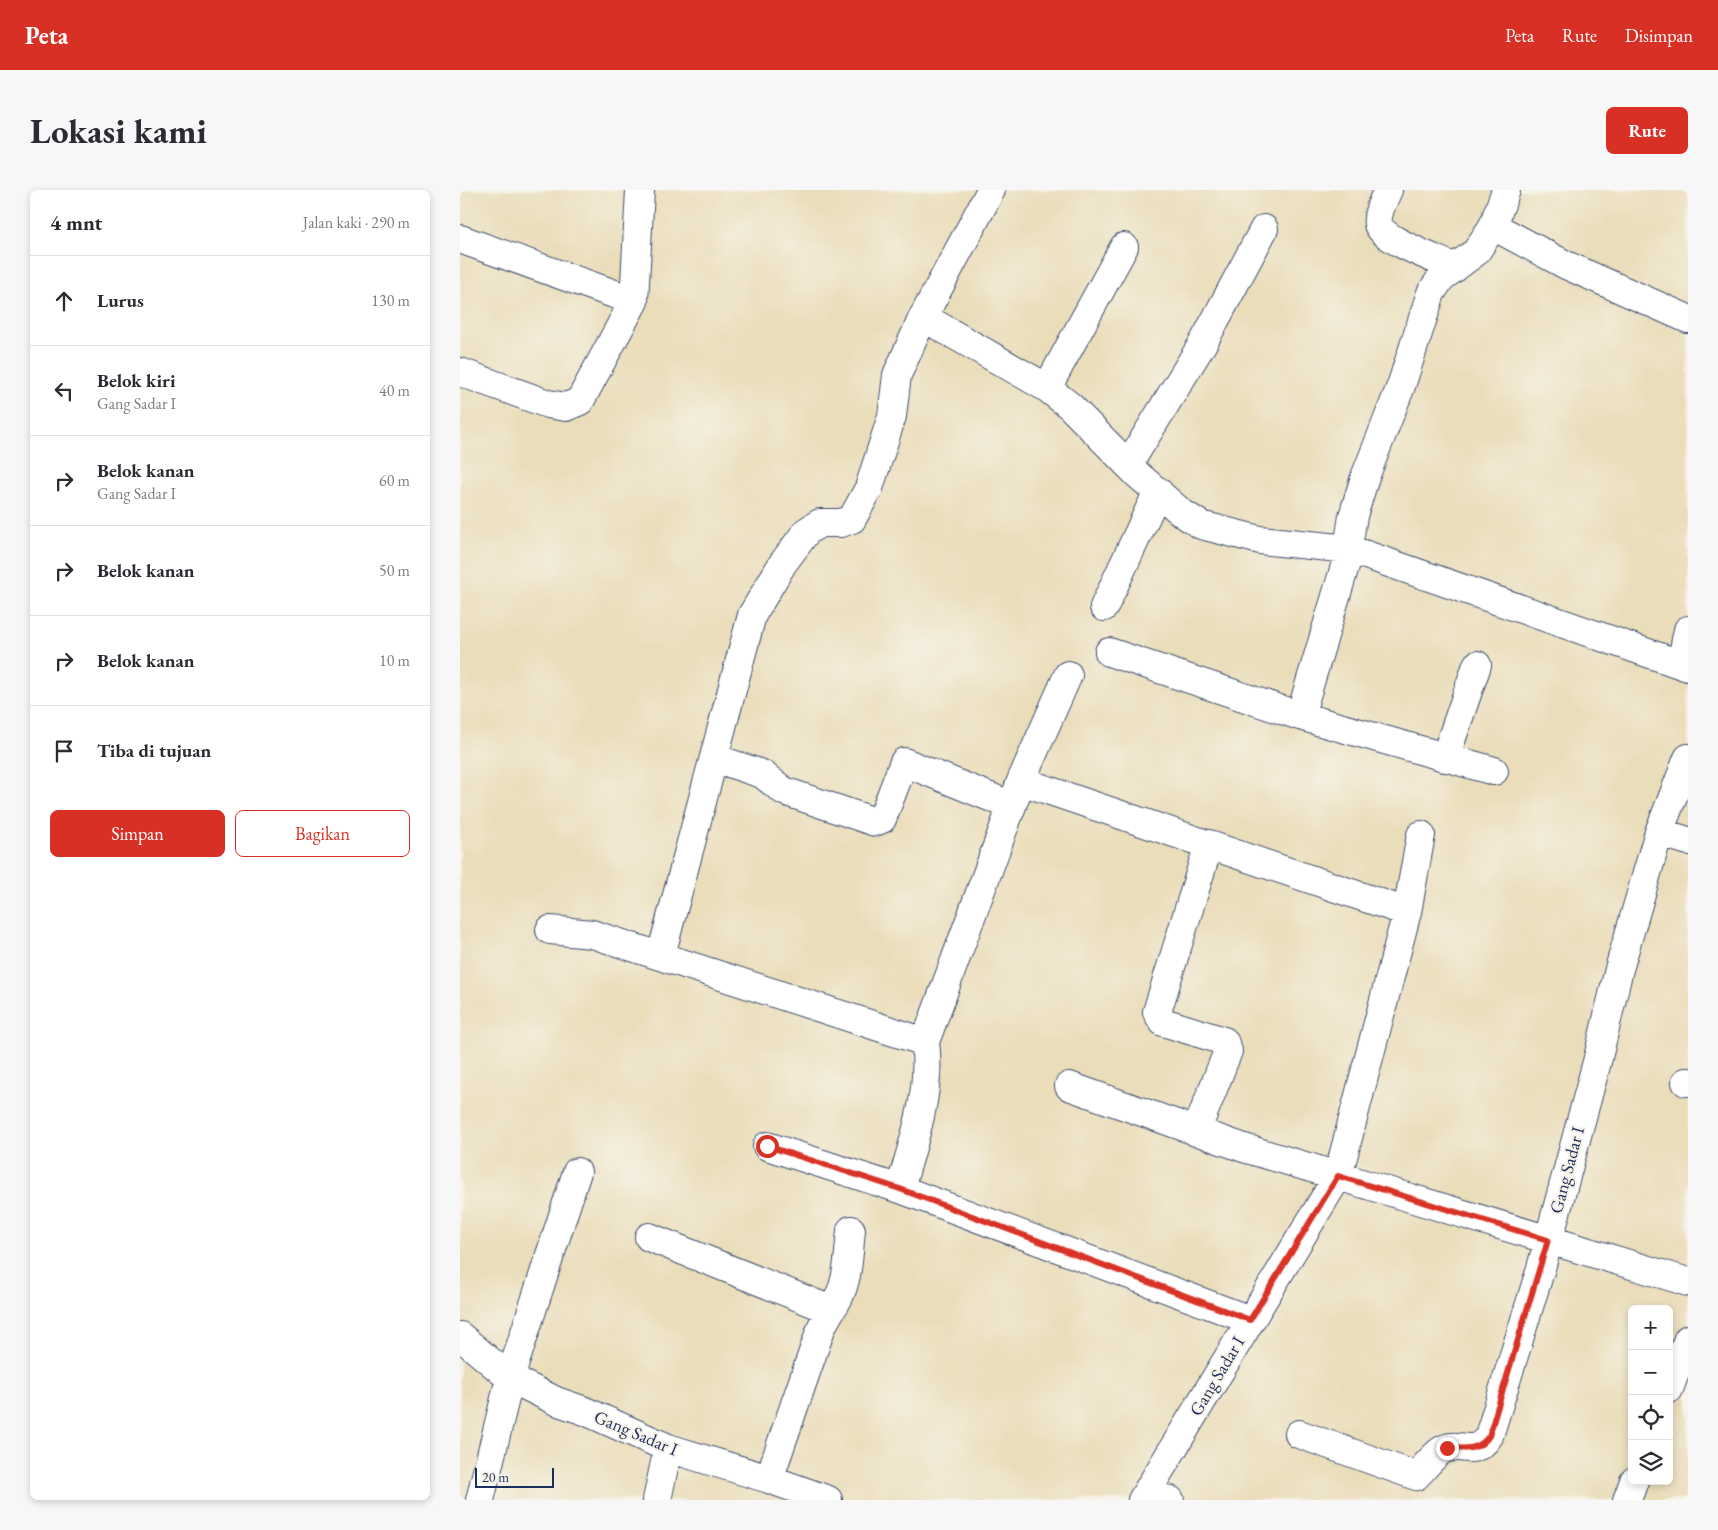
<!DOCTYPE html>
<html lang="id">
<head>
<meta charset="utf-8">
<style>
	:root { --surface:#fff; --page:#f7f7f7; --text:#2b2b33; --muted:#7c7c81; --line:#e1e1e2; --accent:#d93025 }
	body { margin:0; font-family:"EB Garamond",serif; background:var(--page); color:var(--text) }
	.controls { position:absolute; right:15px; bottom:15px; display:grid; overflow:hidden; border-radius:8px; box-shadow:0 2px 8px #0003 }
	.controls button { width:45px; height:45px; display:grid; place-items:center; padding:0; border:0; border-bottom:1px solid var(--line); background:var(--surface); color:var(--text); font:25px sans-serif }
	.scale { position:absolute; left:15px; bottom:12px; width:79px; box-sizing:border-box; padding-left:5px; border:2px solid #1b2f5e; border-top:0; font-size:14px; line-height:18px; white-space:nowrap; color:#1b2f5e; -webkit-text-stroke:4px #f7f3e8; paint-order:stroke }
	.stop { position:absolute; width:15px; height:15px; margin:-11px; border:4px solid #d93025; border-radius:50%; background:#fff }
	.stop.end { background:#d93025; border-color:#fff; box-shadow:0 1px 5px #0008 }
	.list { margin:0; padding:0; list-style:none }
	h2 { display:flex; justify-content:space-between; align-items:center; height:65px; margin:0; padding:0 20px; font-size:21px }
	h2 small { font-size:16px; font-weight:400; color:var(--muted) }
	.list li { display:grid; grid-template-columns:32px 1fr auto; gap:15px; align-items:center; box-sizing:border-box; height:90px; padding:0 20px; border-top:1px solid var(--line) }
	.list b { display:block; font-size:19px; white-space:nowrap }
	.list p { margin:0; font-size:16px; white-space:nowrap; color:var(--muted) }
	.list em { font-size:16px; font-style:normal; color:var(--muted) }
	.actions { display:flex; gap:10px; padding:15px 20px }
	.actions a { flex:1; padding:11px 0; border:1px solid var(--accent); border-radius:8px; text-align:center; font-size:18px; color:var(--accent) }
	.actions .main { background:var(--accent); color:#fff }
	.icon { flex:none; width:28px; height:28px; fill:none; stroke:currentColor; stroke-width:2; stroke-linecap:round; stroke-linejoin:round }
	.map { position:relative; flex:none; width:1228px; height:1310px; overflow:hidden; border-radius:8px }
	header { display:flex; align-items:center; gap:30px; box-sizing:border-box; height:70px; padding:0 25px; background:var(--accent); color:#fff }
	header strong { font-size:24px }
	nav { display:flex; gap:28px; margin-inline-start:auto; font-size:18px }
	.intro { display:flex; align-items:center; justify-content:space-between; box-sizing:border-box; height:120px; padding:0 30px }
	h1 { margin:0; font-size:35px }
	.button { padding:12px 22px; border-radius:8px; background:var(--accent); color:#fff; font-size:18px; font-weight:700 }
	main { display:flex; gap:30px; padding:0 30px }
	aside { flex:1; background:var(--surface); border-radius:8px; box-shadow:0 2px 8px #0003 }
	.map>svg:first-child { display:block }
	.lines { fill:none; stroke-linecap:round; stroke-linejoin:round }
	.minor-casing { stroke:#3a496c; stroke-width:30 }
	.minor { stroke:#fff; stroke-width:28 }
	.route { stroke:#d93025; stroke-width:6 }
	.labels { text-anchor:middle; stroke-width:4; stroke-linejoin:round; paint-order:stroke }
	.street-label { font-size:18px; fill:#1b2f5e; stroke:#f7f3e8 }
</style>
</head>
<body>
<header>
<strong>Peta</strong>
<nav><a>Peta</a><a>Rute</a><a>Disimpan</a></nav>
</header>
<div class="intro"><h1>Lokasi kami</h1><a class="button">Rute</a></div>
<main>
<aside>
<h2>4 mnt<small>Jalan kaki · 290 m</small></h2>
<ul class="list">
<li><svg class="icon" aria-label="ahead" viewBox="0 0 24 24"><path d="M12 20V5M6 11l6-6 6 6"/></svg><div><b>Lurus</b></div><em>130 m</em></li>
<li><svg class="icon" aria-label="left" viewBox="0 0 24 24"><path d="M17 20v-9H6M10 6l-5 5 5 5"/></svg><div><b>Belok kiri</b><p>Gang Sadar I</p></div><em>40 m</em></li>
<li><svg class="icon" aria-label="right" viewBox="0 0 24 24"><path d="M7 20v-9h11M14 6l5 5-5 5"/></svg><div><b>Belok kanan</b><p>Gang Sadar I</p></div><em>60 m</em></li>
<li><svg class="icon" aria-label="right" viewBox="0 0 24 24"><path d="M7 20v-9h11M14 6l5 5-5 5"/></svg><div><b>Belok kanan</b></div><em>50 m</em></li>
<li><svg class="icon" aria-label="right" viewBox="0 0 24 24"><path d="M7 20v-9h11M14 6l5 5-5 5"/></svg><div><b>Belok kanan</b></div><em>10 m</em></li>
<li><svg class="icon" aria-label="arrive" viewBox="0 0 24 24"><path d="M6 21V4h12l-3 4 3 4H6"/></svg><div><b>Tiba di tujuan</b></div></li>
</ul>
<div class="actions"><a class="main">Simpan</a><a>Bagikan</a></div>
</aside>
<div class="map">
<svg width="1228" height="1310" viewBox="0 0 1228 1310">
	<rect width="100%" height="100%" fill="#f7f3e8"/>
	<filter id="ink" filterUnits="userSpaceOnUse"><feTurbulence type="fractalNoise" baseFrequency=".02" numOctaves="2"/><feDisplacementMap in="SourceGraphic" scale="10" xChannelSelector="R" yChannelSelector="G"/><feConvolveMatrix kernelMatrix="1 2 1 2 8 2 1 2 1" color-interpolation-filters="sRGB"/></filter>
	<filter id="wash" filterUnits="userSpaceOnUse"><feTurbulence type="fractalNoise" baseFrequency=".0096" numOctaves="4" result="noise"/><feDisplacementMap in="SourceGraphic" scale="20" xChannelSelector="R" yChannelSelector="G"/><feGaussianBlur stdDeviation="1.12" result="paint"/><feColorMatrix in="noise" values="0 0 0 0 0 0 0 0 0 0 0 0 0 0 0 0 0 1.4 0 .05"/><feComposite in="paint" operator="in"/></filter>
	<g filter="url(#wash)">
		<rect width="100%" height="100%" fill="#eaddba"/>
	</g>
	<g filter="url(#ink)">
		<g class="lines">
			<defs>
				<path id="minor" d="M928,0c-4,9 -12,24 -10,34 3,16 62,36 77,44
					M1033,36l73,39 122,54
					M0,49l174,62
					M463,127l124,71 23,18 68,69 44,38 19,12 59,15 89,9 339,118
					M0,182l88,32 18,3 14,-6 54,-100 6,-111
					M587,198l77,-141
					M668,275l75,-122 61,-114
					M644,417l54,-116
					M649,462l191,64 194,55
					M1221,474l7,-34
					M608,485l-47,106 -96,261c7,48 -12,101 -25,147l350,131
					M840,526l45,-150 8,-50 12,-39 36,-91 30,-93 10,-15 35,-26 17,-26 13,-36
					M254,568l48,16 22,17 91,31 7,-3 22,-57 108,44
					M985,568l32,-93
					M561,591l386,131
					M1199,642l29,9
					M90,740l42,4 333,108
					M201,765l91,-340 31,-52 24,-32 13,-8h21l11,-4 17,-31 23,-72 5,-41 26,-58 68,-127
					M1226,892h2
					M609,896l175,62 94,28 69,-264 14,-77
					M736,942l32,-81 -4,-10 -61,-19 -6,-10 52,-168
					M307,956l133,43
					M189,1047l182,73 -9,16 -53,153
					M371,1120c18,-23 17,-52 20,-80
					M0,1146l50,42 46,23 29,10 83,37 101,31 59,21
					M1209,1199l19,-50
					M839,1244l117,42c8,-8 17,-20 26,-26 16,-10 32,9 47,-14l52,-168 56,-206 22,-93 40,-137 29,-74
					M686,1304l24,6
					M20,1310l30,-122 67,-206
					M197,1310l11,-52
					M682,1310l196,-324 350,106
					M1167,1310l7,-19"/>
			</defs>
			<use href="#minor" class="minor-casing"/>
			<use href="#minor" class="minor"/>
		</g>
	</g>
	<g class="lines" filter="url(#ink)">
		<path class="route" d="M307,956l133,43 350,131 88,-144 210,64 -59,196c-10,15 -25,13 -42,12"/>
	</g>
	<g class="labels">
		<g class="street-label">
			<text transform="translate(1107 980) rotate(-75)" y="6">Gang Sadar I</text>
			<text transform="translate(757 1186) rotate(-59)" y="6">Gang Sadar I</text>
			<text transform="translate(176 1243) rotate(23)" y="6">Gang Sadar I</text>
		</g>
	</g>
</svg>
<div class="controls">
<button>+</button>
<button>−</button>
<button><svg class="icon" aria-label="locate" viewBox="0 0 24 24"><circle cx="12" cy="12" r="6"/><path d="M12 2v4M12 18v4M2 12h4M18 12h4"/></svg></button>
<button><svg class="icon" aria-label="layers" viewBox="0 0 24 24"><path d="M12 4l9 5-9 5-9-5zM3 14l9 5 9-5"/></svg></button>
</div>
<div class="scale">20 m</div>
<div class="stop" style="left:307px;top:956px"></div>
<div class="stop end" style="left:987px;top:1258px"></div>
</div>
</main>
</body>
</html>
